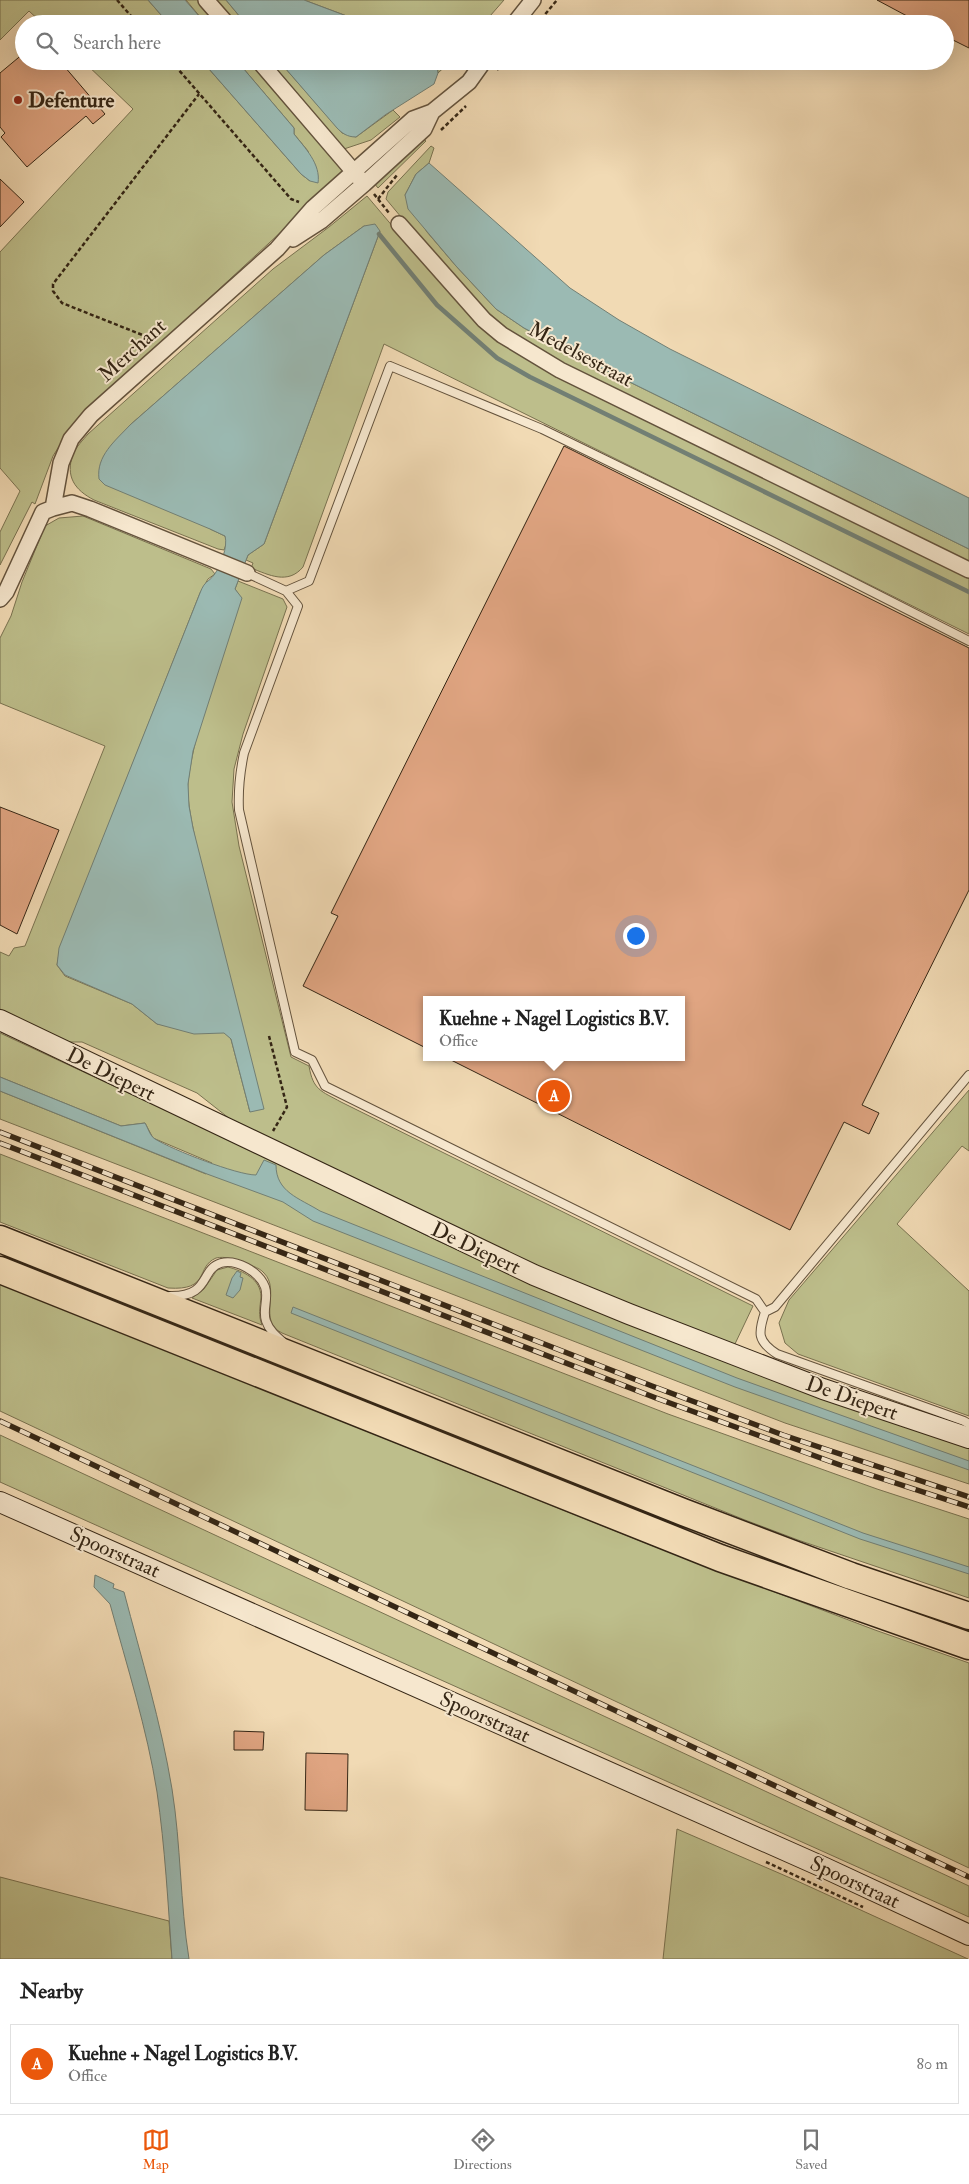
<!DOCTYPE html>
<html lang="en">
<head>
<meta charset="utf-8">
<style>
	:root { --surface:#fff; --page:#f2f2f2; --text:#222; --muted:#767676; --line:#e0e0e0; --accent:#ea580c }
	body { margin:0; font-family:"IM FELL Double Pica",serif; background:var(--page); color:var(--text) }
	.you { position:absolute; left:635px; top:935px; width:18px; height:18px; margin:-12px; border:4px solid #fff; border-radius:50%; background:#1a73e8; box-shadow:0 0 0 8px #1a73e833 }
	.badge { display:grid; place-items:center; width:32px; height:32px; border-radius:50%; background:var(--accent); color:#fff; font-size:16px; font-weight:700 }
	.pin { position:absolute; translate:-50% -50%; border:2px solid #fff; box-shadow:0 1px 5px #0006 }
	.popup { position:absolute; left:423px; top:996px; width:262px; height:65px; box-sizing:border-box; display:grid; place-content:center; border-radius:0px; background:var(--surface); filter:drop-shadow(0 1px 4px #0005); font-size:16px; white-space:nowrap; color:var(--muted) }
	.popup b { font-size:19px; color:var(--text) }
	.popup::after { content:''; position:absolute; left:50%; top:100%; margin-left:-10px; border:10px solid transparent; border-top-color:var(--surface) }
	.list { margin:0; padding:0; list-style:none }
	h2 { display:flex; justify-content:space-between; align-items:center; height:65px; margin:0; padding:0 20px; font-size:21px }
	h2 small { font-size:16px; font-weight:400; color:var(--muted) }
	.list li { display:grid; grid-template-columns:32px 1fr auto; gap:15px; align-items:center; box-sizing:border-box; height:80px; margin:0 10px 10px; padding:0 10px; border:1px solid var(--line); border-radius:0px }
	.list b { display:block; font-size:19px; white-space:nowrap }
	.list p { margin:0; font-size:16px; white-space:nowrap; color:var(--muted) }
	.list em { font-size:16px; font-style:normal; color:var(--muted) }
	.icon { flex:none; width:28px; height:28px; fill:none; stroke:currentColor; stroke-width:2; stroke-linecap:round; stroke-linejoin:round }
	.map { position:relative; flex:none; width:969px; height:1959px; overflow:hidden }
	.search { position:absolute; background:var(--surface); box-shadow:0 5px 20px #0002; left:15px; right:15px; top:15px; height:55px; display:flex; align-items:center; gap:12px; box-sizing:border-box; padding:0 18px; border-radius:28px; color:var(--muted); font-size:19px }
	.sheet { height:155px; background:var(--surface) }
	nav { display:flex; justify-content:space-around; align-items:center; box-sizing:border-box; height:70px; border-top:1px solid var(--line); background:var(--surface); font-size:14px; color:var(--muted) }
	nav a { display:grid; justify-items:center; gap:2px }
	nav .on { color:var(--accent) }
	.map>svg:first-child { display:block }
	.green { fill:#bdbe8b; stroke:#797250 }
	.water { fill:#9bbab3; stroke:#727f74 }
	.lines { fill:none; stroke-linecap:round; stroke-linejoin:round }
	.stream { stroke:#727f74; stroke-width:4.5 }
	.building { fill:#e0a582; stroke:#352615 }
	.service-casing { stroke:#64533d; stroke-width:10 }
	.minor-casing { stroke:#64533d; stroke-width:18 }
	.secondary-casing { stroke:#352615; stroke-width:22 }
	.motorway-casing { stroke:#352615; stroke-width:29 }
	.path { stroke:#352615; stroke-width:2.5; stroke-dasharray:4 2.5; stroke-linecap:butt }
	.service { stroke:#f6e7ce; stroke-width:8 }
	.minor { stroke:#f6e7ce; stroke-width:15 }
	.secondary { stroke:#f6e7ce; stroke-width:20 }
	.motorway { stroke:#f1dab4; stroke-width:26 }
	.rail-casing { stroke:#352615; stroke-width:5.5 }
	.rail { stroke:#f6e7ce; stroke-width:4; stroke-dasharray:11; stroke-linecap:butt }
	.poi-dot { fill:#8f2418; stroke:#f6e7ce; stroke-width:2 }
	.labels { text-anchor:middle; stroke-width:4; stroke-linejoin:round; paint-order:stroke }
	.poi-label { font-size:21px; font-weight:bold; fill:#352615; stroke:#f6e7ce; text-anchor:start }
	.street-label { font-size:21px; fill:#352615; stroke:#f6e7ce }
</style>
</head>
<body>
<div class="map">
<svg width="969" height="1959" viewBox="0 0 969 1959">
	<rect width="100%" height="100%" fill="#f1dab4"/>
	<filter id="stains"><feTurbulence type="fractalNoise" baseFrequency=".004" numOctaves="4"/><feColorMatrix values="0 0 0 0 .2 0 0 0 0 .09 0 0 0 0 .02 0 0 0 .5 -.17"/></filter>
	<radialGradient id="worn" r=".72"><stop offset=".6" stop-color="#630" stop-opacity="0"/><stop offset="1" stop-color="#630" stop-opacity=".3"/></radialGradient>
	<path class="green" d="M0,0h148l21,24h-126l-14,-13 -29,29z
		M186,0h13l20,24h-13z
		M214,0h12l20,24h-12z
		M304,0h200l-21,24h-115z
		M83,61h119l99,113 9,7 -2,-30 -14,-17v-6l-57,-67h14l94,109 -24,25 -248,229 -20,32 -18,48 -3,-2 -32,63v-33l20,-41 -20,-23v-216l133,-143z
		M268,61h11l63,72 14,4 37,-27 7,7 -29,23 -27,9z
		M417,61h34l-13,12 -1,-7 -14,-1z
		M422,138l4,3 -48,47 -4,-5z
		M431,146l3,2 -5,15 -13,11 -11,21 22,37 29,34 40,43 28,19 63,33 382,188v16l-412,-203 -51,-32 -44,-40 -76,-91 2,-7z
		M367,196l82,97 30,30 85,55 405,200v56l-585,-290 -81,223c-15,18 -34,8 -52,1l2,-5 -7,-3 2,-5 16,-11 116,-313 -16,-5 -40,29 -194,170 80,104 15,7 2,6 -3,8 -6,-1 -124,-49c-19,-10 -29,-23 -21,-46 3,-7 10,-14 15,-20l185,-165 56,-42z
		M83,516l128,53 4,5 -7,5 -8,14 -140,355 -3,17 8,11 67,28 25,20 67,8 7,7 19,73 -57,-284c-3,-15 -6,-31 -5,-46 7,-58 35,-127 53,-184l-6,-9 3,-8 45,18 4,8 -44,127 -9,35 -2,33 7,44 52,211 18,9c4,24 12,25 32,36l412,204 -19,40 -206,-84 -298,-143 -33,-26 -115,-51h-21l-61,-33v-57l9,4 5,-8 11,-2 80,-200 -105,-43v-65l11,-22 11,-34 23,-56 14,-8z
		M0,1033l268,125 170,83 93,41 438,165v37l-184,-61 -785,-304v-28l206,83 6,-11 -59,-25 -8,-15 -24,3 -121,-49z
		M969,1090v61l-7,-5 -65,78 72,67v125l-171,-62 -13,-11 -6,-20 10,-23z
		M0,1154l668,260 209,75 92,30v79l-171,-58 -53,-20 -463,-187c-25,-12 -1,-43 -18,-60 -5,-6 -15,-8 -22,-10 -8,-4 -17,-7 -26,-5 -21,9 -5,33 -48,30l-168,-66z
		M228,1267c15,4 33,12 33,30 -1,11 -3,18 1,28l-70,-27 12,-9 13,-19z
		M0,1284l648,260 227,86 94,33v205l-969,-457z
		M0,1435l969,451v31l-969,-435z
		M677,1829l118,51 173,79h-305z
		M0,1877l169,44 3,38h-172z"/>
	<path class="water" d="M148,0h37l21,24h-37z
		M226,0h78l64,24h-122z
		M202,61h35l57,67v6c11,14 27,30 24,49l-8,-2 -9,-7z
		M279,61h138l6,4 14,1 1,7 -4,11 -49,31 -29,22c-9,0 -14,-4 -19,-9z
		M429,163l141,125 49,32 51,29 299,149v51l-382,-188 -63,-33 -28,-19 -40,-43 -48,-57 -3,-14 11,-21z
		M375,224l5,7 -116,313 -16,11 -13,34 7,9 -49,153 -5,33 1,22 4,22 71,281 -14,3 -19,-73 -7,-6 -30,1 -37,-10 -25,-20 -67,-29 -8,-10 2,-17 141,-355c5,-13 8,-10 14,-18 7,-9 14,-29 11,-39l-15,-7 -105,-44 -6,-6c-3,-23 16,-38 31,-54l194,-170 40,-29z
		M0,1077l121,49 24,-3c3,5 5,13 10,16 18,11 82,36 101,36l8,-15 12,5c0,27 23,33 44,46l417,167 232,83v9l-234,-83 -422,-166 -30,-19 -76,-28 -207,-83z
		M237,1271l4,2 -1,4 3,1 -3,12 -7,8 -7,-3 6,-17z
		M293,1307l570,226 106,34v7l-109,-35 -569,-226z
		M95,1575l19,9 -1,4 11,4c17,65 37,130 48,197 9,56 8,114 17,170h-17c-4,-56 -7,-112 -15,-167 -10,-63 -30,-126 -47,-188l-16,-17z"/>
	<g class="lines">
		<path class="stream" d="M379,234l58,71 60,53 33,19 439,215"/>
	</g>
	<path class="building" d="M877,0h92v48l-24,-12v-12h-23z
		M24,53v8h27l3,4 10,1 41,48 -12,10 -7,-8 -59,51 -26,-30 4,-4 -5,-6v-54z
		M0,179l24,23 -24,25z
		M564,446l405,202v242l-107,215 17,8 -10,21 -25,-12 -54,108 -345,-173h237v-57h-256v48l-123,-62 35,-70 -7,-3z
		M0,807l59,23 -42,104 -17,-9z
		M234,1731l30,1 -1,18h-29z
		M306,1753l42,1 -1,57 -42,-1z"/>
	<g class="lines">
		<defs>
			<path id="service" d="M247,573l39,18 23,-10 81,-215 152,63 232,113 195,99
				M286,591l12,15 -54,147c-4,19 -6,37 -5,57l56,242 17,8 13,26 431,213 9,13
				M969,1075l-194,232 -10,5c-7,21 -8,29 12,42l187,67 5,3
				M170,1296c41,1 30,-27 51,-33 15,-4 38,8 44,24 4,11 -3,23 1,34 3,9 10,15 17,21"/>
			<path id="minor" d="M206,0l21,24
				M514,24l19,-24
				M259,61l101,118
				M399,224l85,96 18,15 58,35 409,200
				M293,239l28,-18 43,-37 60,-55 8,-17
				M53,508l19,-5 18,6 157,64
				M0,599l6,-7 37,-80 10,-4 8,-45 10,-24 20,-24 186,-166 36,-41 100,-89 19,-7 37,-30 15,-21"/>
			<path id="secondary" d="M0,1020l534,255 95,39 194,75 146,49
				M0,1502l825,366 144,67"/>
			<path id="motorway" d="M0,1239l683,273 168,64 118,40
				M0,1270l720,288 249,88"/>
		</defs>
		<use href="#service" class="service-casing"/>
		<use href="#minor" class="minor-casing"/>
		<use href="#secondary" class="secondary-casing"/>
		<use href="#motorway" class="motorway-casing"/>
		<path class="path" d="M117,0l21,24
			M537,24l20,-24
			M171,61l120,138 8,3
			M497,70l8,-9
			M441,130l25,-24
			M374,194l15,19
			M378,199l19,-24
			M153,341l-3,-3 -88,-35 -9,-12v-7l146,-190
			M269,1036l18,71 -14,24
			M766,1862l97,45"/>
		<use href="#service" class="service"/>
		<use href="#minor" class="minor"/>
		<use href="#secondary" class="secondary"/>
		<use href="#motorway" class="motorway"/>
		<defs>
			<path id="rail" d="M0,1132l652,254 131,49 186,62
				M0,1143l656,255 184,67 129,42
				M0,1421l969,456"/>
		</defs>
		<use href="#rail" class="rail-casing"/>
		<use href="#rail" class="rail"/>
	</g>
	<circle class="poi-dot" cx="18" cy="100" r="5"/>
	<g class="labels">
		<g class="poi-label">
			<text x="28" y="107">Defenture</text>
		</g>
		<g class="street-label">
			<text transform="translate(132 350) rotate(-42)" y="7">Merchant</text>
			<text transform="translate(581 354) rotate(28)" y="7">Medelsestraat</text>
			<text transform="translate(111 1074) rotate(26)" y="7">De Diepert</text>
			<text transform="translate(476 1248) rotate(25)" y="7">De Diepert</text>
			<text transform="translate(852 1398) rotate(19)" y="7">De Diepert</text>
			<text transform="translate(115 1552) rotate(24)" y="7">Spoorstraat</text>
			<text transform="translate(485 1717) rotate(24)" y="7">Spoorstraat</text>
			<text transform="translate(855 1882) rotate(25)" y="7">Spoorstraat</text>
		</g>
	</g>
	<rect width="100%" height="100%" filter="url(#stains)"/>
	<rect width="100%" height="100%" fill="url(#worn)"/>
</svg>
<div class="you"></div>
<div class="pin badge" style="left:554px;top:1096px">A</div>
<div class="popup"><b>Kuehne + Nagel Logistics B.V.</b>Office</div>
<div class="search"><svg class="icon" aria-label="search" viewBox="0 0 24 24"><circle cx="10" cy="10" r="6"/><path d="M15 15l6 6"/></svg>Search here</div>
</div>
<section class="sheet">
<h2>Nearby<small></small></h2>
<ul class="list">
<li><span class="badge">A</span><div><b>Kuehne + Nagel Logistics B.V.</b><p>Office</p></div><em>80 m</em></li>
</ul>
</section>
<nav>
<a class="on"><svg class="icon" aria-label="map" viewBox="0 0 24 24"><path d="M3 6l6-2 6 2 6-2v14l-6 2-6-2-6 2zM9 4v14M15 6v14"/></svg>Map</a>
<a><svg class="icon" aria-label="directions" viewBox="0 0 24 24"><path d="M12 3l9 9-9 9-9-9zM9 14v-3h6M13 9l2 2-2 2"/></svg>Directions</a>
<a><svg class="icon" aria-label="saved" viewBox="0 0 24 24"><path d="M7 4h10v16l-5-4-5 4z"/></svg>Saved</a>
</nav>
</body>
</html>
